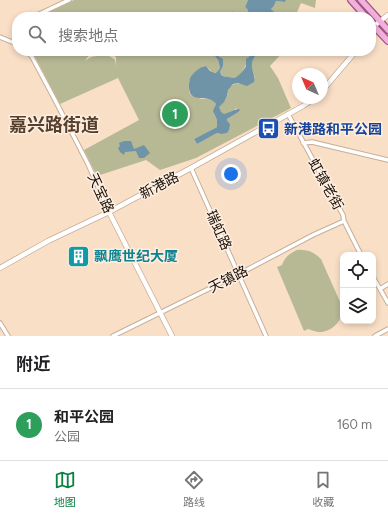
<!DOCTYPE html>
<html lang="zh">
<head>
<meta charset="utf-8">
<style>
	:root { --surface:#fff; --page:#f6f6f6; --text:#202124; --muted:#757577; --line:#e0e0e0; --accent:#0b8043 }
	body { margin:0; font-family:Figtree,"Noto Sans SC",sans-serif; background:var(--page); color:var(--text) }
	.controls { position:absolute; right:12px; bottom:12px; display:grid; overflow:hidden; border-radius:8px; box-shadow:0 2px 6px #0003 }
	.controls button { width:36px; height:36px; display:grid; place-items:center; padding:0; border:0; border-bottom:1px solid var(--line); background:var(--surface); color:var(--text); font:20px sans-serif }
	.compass { position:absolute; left:292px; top:68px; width:36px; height:36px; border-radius:50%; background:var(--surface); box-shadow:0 2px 6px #0003; rotate:316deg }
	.you { position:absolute; left:231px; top:174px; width:14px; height:14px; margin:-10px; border:3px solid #fff; border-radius:50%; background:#1a73e8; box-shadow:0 0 0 6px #1a73e833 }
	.badge { display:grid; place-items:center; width:26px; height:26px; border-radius:50%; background:var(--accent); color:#fff; font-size:13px; font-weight:700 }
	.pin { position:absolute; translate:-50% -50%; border:2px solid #fff; box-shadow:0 1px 4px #0006 }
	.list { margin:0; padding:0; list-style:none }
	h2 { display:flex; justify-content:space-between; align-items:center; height:52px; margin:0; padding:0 16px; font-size:17px }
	h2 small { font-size:13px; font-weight:400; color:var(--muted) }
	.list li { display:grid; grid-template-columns:26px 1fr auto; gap:12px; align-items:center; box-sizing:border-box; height:72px; padding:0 16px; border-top:1px solid var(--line) }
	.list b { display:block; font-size:15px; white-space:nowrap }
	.list p { margin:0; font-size:13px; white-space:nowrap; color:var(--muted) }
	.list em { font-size:13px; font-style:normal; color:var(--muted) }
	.icon { flex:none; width:22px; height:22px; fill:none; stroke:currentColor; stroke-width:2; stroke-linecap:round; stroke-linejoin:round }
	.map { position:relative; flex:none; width:388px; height:336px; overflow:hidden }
	.search { position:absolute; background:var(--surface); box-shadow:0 2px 6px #0003; left:12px; right:12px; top:12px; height:44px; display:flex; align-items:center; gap:10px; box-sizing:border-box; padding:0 14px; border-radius:16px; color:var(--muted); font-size:15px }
	.sheet { height:124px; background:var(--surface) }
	nav { display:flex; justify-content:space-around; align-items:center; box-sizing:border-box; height:56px; border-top:1px solid var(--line); background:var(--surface); font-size:11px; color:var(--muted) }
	nav a { display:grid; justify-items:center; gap:2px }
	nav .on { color:var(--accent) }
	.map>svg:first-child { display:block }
	.green { fill:#b7b995 }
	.water { fill:#6f94a8 }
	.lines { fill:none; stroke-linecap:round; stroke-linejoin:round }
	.minor-casing { stroke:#c8ae98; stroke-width:5.5 }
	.tertiary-casing { stroke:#c8ae98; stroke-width:6 }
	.primary-casing { stroke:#a05583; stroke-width:8 }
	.minor { stroke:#fff; stroke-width:3.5 }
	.tertiary { stroke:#fff; stroke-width:4.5 }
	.primary { stroke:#f2b0dc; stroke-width:5.5 }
	.labels { text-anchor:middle; stroke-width:3; stroke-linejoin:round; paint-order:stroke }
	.transit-label { font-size:14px; font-weight:bold; fill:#164399; stroke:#feeee0; text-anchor:start }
	.street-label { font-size:14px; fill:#180f08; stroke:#feeee0 }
	.culture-label { font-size:14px; font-weight:bold; fill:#0d838f; stroke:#feeee0; text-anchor:start }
	.district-label { font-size:18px; font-weight:bold; fill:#56402d; stroke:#feeee0 }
</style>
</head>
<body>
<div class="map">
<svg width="388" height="336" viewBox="0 0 388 336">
	<rect width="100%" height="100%" fill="#fadfc7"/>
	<path class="green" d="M74,0h174l-3,7 3,3 -1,3 -3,2c-10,-4 -11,-6 -19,2h-79c-5,-8 -9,-4 -16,-3 -2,0 -5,0 -7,1v2h-85z
		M286,0h30l-1,8 -14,-5 -6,14h-16v-1l-8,-7 3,-3 2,-5 9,1z
		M32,51h68v1c-4,1 -7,3 -11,3l-4,6c5,-4 8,-5 15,-5 8,0 8,-2 15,4l1,6v-9l-7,-5 1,-1h47l-7,5 12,-2 4,-3h45l7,9 2,8 -3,4 -4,1 -7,-7 -4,1 -13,14v11l2,3 11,4h6l6,2 2,3 -2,9 3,7v7l-23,12 3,5 20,-11 4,1 7,-12 -1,-3 10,-6v-5l-10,6h-5l-3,-5v-2c2,-4 6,-6 8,-11 2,-5 -1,-1 1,-6 3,-7 11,-8 17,-5l10,-7c-5,-12 -5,-18 5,-27h24l-14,15 8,12 13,30 -95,50 -36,12 -14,-10 -49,16 -13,-26 55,-30 -21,-42 -58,26z
		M213,51h41c-6,6 -11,27 -21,27 -2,0 -4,-1 -6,-1 -4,-1 -5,-1 -7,-5l3,-6z
		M297,250c10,-1 17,2 24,9l20,45c0,1 1,6 1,7 0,12 -13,22 -24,21 -4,-1 -7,-2 -10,-3l-4,2 -27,-64 5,-2c3,-8 8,-12 15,-15z"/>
	<path class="water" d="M248,0h38l-1,2 -9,-1 -2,5 -3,3 8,7v1h-54c8,-9 9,-5 19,-2l3,-2 1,-3 -3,-3z
		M211,51h2l3,4 7,4v7l-3,6c2,5 3,4 8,5 3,0 3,1 6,1 4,-1 11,-9 12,-12 0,-1 0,-6 0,-7 4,-2 5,-5 8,-8h6c-7,6 -10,12 -7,21 1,4 2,6 1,10l-7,4 -9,-3 -5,1 -5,6 -1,6 -3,6 -5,5 2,5 3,2c5,-1 10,-5 15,-5l1,1 -3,3 -10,6 1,3 2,2 -1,6 -2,3 -6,1 -4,-1 -20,11 -3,-5 23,-12v-7l-4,-9 3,-7c-8,-12 -28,2 -27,-19 0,-5 1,-8 4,-11 4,-4 7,-7 13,-8l4,5 5,2 2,-1 3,-4 -2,-8z
		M124,141h7l3,8 10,-4 6,8 -6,5h-5l-3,-7 -11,1 -1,3 -4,-3 -2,-4 2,-2 -1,-3z"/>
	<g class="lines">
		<defs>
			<path id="minor" d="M33,17l36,-17
				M0,37l17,7
				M27,51l5,6 23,43 33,64 21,48
				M288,114l55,101 1,6 17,34
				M303,143l9,-1 76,18
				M191,168l75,168
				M373,277l15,26
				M380,289l8,-5
				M0,323l8,13
				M113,336l126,-62 74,-39 31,-14
				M375,336l13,-7"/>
			<path id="tertiary" d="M371,30l3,-4 14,-11
				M322,91l34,-40
				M109,212l63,124
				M0,268l48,-27 61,-29 82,-44 112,-62 12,-8"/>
			<path id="primary" d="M351,0l15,17
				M361,0l27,30
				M371,23l17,18"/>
		</defs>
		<use href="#minor" class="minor-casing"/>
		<use href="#tertiary" class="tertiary-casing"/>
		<use href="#primary" class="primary-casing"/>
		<use href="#minor" class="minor"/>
		<use href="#tertiary" class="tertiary"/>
		<use href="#primary" class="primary"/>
	</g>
	<defs>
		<symbol id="bus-square" viewBox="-11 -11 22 22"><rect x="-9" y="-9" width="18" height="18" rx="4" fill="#1a4fb4" stroke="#feeee0"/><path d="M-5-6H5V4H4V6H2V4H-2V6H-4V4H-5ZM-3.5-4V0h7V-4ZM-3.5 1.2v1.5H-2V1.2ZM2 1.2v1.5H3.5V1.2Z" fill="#fff"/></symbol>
		<symbol id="building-square" viewBox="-11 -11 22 22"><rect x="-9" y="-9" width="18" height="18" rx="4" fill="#0f9aa8" stroke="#feeee0"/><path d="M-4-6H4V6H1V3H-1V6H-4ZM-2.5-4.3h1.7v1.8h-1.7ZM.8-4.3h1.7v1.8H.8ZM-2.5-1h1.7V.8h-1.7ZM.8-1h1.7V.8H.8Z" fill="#fff"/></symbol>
	</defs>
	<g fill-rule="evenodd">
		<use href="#bus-square" x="256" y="116" width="25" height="25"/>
		<use href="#building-square" x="66" y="244" width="25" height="25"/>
	</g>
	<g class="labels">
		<g class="transit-label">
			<text x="284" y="134">新港路和平公园</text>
		</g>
		<g class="street-label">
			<text transform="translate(326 184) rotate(61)" y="5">虹镇老街</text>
			<text transform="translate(159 185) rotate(-28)" y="5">新港路</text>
			<text transform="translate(101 193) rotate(65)" y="5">天宝路</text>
			<text transform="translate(219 230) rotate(66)" y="5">瑞虹路</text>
			<text transform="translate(228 279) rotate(-27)" y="5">天镇路</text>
		</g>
		<g class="culture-label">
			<text x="94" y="261">飘鹰世纪大厦</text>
		</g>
		<g class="district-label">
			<text x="54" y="131">嘉兴路街道</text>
		</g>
	</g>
</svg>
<div class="controls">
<button><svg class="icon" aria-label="locate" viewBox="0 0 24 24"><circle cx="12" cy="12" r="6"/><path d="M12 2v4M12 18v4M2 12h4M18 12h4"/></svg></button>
<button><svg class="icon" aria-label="layers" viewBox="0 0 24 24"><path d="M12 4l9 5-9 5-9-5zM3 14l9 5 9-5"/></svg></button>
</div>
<svg class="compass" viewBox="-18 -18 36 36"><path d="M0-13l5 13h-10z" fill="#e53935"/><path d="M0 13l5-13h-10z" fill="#757577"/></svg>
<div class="you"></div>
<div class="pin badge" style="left:175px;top:114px;background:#2e9e5b">1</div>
<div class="search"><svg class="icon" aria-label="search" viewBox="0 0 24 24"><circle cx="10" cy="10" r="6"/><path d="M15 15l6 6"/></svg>搜索地点</div>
</div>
<section class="sheet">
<h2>附近<small></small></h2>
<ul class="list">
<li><span class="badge" style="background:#2e9e5b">1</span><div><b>和平公园</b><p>公园</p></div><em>160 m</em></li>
</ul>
</section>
<nav>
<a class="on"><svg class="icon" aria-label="map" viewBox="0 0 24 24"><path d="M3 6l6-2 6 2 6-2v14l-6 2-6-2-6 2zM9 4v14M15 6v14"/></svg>地图</a>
<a><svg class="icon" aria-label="directions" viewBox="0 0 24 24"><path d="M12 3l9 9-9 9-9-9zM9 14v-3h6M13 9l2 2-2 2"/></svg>路线</a>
<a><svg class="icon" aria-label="saved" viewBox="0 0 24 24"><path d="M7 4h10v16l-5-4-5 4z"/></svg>收藏</a>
</nav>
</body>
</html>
